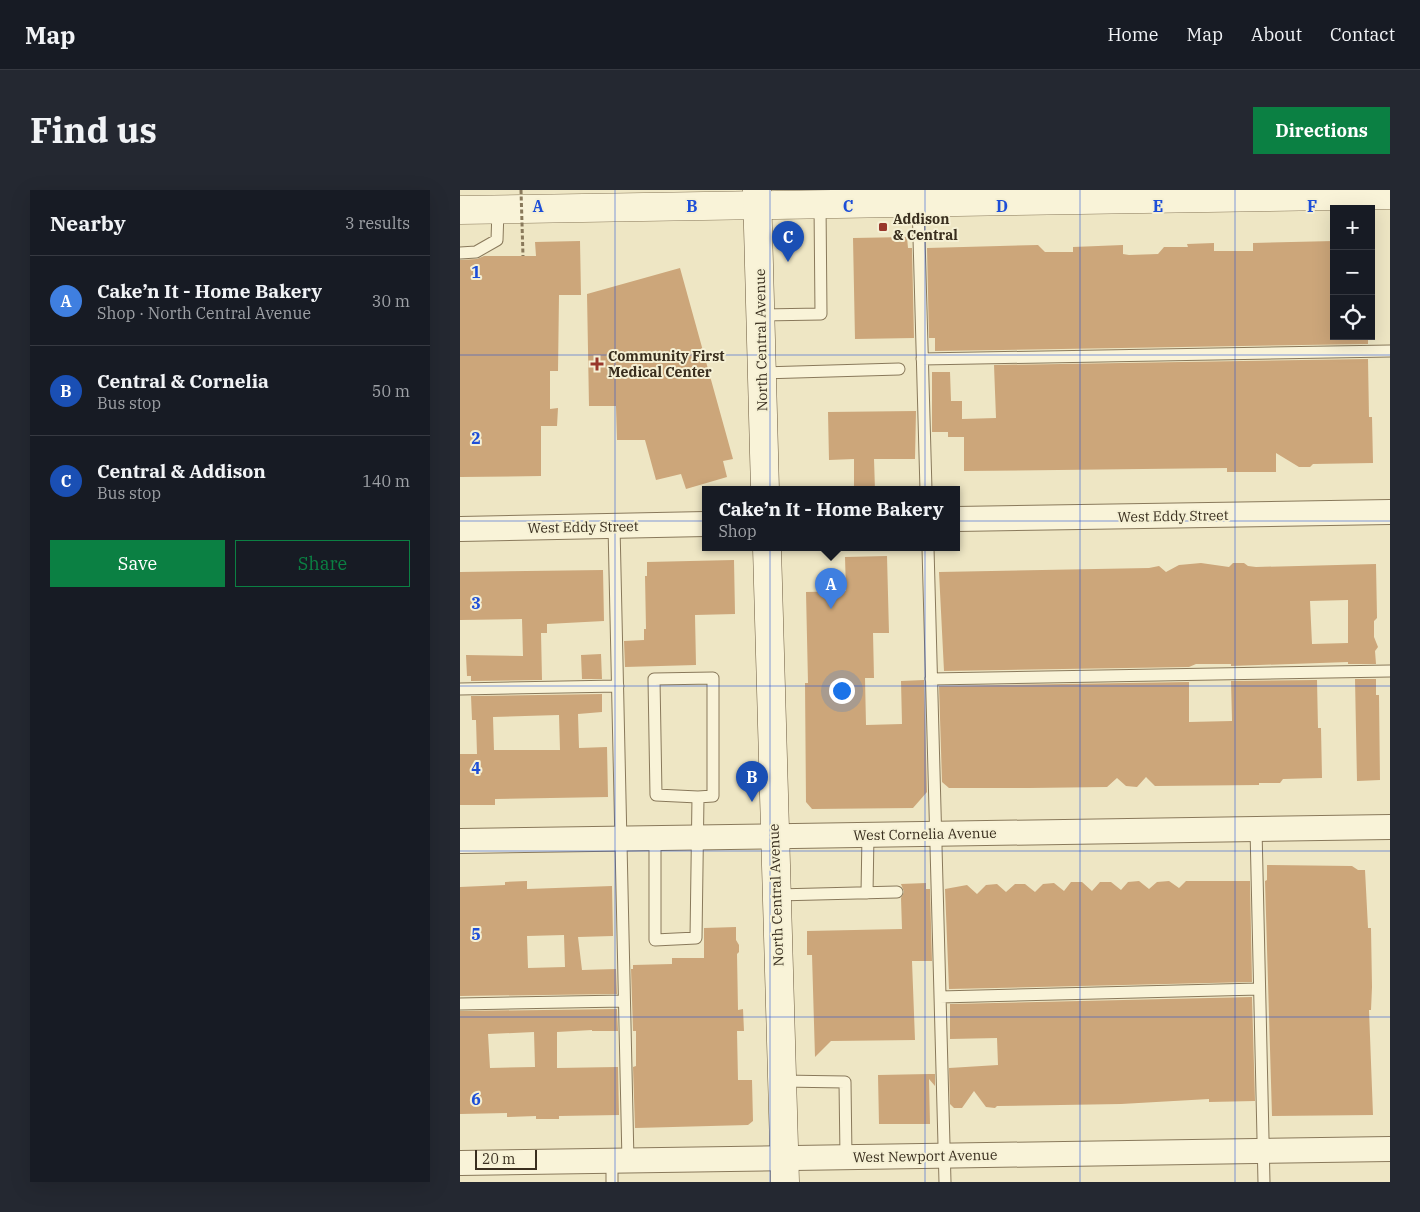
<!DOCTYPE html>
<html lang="en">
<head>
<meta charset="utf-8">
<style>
	:root { --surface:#171b24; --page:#242831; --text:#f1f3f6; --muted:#9ea1a6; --line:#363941; --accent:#0b8043 }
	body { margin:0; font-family:"IBM Plex Serif",serif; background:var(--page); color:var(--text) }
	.controls { position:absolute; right:15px; top:15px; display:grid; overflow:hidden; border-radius:0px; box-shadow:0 5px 20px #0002 }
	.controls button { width:45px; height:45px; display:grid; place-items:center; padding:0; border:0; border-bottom:1px solid var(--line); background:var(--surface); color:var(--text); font:25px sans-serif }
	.scale { position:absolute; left:15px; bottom:12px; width:62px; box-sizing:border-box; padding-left:5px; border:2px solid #392e1e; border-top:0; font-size:14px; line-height:18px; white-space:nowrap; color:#392e1e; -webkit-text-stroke:4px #f5f0d4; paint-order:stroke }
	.you { position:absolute; left:381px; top:500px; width:18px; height:18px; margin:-12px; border:4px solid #fff; border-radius:50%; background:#1a73e8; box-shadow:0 0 0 8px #1a73e833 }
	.badge { display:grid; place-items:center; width:32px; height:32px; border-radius:50%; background:var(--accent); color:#fff; font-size:16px; font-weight:700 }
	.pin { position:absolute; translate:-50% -41px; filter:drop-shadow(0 1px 2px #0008) }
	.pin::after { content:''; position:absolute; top:26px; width:18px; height:15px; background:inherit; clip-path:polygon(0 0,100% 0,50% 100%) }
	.popup { position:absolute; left:242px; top:296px; width:258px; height:65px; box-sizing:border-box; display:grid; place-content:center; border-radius:0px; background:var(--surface); filter:drop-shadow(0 1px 4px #0005); font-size:16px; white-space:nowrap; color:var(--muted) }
	.popup b { font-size:19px; color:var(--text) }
	.popup::after { content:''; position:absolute; left:50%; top:100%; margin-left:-10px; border:10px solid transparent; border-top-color:var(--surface) }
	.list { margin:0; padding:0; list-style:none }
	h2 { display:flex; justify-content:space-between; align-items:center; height:65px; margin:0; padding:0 20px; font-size:21px }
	h2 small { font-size:16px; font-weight:400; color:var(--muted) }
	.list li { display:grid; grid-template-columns:32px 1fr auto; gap:15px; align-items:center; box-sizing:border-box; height:90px; padding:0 20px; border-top:1px solid var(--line) }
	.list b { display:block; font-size:19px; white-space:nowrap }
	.list p { margin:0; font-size:16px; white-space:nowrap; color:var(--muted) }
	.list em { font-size:16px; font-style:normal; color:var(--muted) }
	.actions { display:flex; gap:10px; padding:15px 20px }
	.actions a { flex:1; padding:11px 0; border:1px solid var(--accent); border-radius:0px; text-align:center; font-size:18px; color:var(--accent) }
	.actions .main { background:var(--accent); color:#fff }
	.icon { flex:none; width:28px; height:28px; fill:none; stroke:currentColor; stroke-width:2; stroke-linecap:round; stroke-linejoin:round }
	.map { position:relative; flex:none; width:930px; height:992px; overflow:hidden; border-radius:0px }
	header { display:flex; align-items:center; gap:30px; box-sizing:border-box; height:70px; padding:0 25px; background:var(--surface); border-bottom:1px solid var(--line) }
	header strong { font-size:24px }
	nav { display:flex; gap:28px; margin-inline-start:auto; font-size:18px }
	.intro { display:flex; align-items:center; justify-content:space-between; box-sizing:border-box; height:120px; padding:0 30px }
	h1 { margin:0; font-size:35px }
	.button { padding:12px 22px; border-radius:0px; background:var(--accent); color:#fff; font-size:18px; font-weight:700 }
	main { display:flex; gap:30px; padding:0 30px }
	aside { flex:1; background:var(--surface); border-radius:0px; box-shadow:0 5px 20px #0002 }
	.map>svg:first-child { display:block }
	.building { fill:#cca67a; fill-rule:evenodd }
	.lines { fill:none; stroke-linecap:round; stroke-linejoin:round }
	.service-casing { stroke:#89795b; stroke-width:13 }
	.minor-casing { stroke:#89795b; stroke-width:26 }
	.tertiary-casing { stroke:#89795b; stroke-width:29 }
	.secondary-casing { stroke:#6b593e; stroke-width:29 }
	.service { stroke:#f9f3d8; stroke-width:11 }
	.minor { stroke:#f9f3d8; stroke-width:24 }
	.tertiary { stroke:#f9f3d8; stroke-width:28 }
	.secondary { stroke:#f9f3d8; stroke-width:28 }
	.path-bridge { stroke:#89795b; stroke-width:3; stroke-dasharray:4 2.5; stroke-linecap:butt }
	.grid { fill:none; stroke:#1d4ed8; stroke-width:1; stroke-opacity:0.55 }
	.poi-dot { fill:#98372b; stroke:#f5f0d4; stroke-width:2 }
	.labels { text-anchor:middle; stroke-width:4; stroke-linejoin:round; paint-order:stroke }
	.poi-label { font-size:14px; font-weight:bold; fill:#392e1e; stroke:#f5f0d4; text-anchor:start }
	.street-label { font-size:14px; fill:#392e1e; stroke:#f5f0d4 }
	.grid-label { font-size:16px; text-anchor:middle; font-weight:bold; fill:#1d4ed8; stroke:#f5f0d4; stroke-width:4; stroke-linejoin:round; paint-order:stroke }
</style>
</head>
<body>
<header>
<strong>Map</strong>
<nav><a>Home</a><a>Map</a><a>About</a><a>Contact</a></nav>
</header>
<div class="intro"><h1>Find us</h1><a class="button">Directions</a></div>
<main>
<aside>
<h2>Nearby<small>3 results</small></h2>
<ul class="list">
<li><span class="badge" style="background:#3f7fe0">A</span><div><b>Cake’n It - Home Bakery</b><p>Shop · North Central Avenue</p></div><em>30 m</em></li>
<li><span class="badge" style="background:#1a4fb4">B</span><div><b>Central &amp; Cornelia</b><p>Bus stop</p></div><em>50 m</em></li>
<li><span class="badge" style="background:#1a4fb4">C</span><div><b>Central &amp; Addison</b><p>Bus stop</p></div><em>140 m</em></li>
</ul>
<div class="actions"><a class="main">Save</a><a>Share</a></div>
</aside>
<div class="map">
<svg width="930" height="992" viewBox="0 0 930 992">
	<rect width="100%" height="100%" fill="#eee6c4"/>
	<path class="building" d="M447,47l1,11h4l2,90 -59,1 -2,-101z
		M120,51l1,54h-22l-1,76h-8v38l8,-1 -1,18h-16v50l-81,1v-217l17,-1 7,-3h52l-1,-14z
		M874,51v95h34v8l-433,7v-13h-6l-2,-90 111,-3 7,7h28v-5l50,-2v9l6,1 29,-1 6,-7h24l-1,-3 27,-1v8h39v-8z
		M220,78l53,191 -10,2 4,16 -41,12 -5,-15 -25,6 -11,-40h-28l-1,-34h-27l-2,-112z
		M908,169l1,58h3l1,46 -60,1 -3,3h-11l-23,-14v19h-49v-4l-263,3v-34h-16v-5h-16v-60h18l1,29h11v18l34,-1 -2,-53z
		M456,221l-1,48h-41l1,31h-21v-31l-25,1 -1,-48z
		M427,366l2,77h-16l1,45h-9l1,47 36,-1 -1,-43 23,-1 3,112 -14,16 -101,1 -6,-7 -1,-119h3l-2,-91 40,-1 -1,-34z
		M274,370l1,54 -40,1 1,50 -71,2 -1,-26 20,-1v-11h2l-1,-53h2v-14z
		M741,373l28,4 4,-4h11l4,3 8,1 120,-3 1,54 -3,3v16l4,10 -3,4 1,13h-28v-2l-117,4v-2h-35l-7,3 -245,4 -5,-99 210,-4 10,-2 7,6 13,-7zM888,410v43l-36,1 -2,-43z
		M143,380l1,51 -57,3v9h-6l1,47 -71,1v-5h-4l-1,-21 57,1 -1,-37 -62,1v-48z
		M141,464l1,25h-20l-1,-24z
		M895,489h21v16h3l1,85 -23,1z
		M857,490l1,48h3l1,50 -39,1 -3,4h-21v2l-104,1 -9,-9 -9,10 -11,-1 -9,-8 -10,9 -78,1h-80l-7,-6 -3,-96 250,-4v40l43,-1 -1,-40z
		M142,504v18l-24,2 1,34 28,-1 1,50 -113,2v6h-35v-51h17l-1,-34h-4l-1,-24zM99,525l1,35h-66l-1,-33z
		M807,675l85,1 6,4h7l3,58h3l1,59 -1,23h-2l4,105 -101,1 -7,-235 2,-1z
		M67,691v8l85,-3 1,50 -35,1 4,33 34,-1 1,25 -157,2v-109l45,-2v-3zM104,745l1,32 -37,1 -1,-32z
		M679,691l10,8 8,-7 12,-1 10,7 7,-7h64l2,101 -303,7 -4,-100 22,-4 10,9 9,-9 11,-1 9,8 9,-8h10l10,8 8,-8 11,-1 10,8 7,-9h11l10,9 8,-9h11l10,8 7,-8z
		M466,693v6h4l2,72h-20l3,79 -84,1 -16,16 -3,-102h-5v-24l95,-2 -1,-31 3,-6 -3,-8z
		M276,737v13l3,5v7l-2,2 1,56 5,-1 1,22h-7l1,49h14l1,41 -5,4 -113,3 -2,-61 3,-1v-35h-3l-2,-62h2v-4l39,-1v-6h32v-30z
		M792,807l3,104 -46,1v-3l-88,5 -124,2 -2,2 -9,-1 -12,-16 -12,17h-8l-4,-4 -1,-36 49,-3 -1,-27 -47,1v-35z
		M157,819l1,22h-26v-1l-35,2v36l61,-1 1,48 -60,1v3h-23v-3l-29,1v-4l-47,1v-103zM74,842l1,35 -45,1 -2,-34z
		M469,884h6v12l-6,-7 1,45h-51l-1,-49z"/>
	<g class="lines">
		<defs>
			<path id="service" d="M458,12l8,288
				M0,63l16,-1 21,-12 1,-30
				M300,125l61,-1 -1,-110
				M462,169l468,-8
				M301,183l138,-4
				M154,336l14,635
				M468,358l17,634
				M471,489l459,-8
				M0,499l158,-3
				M796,639l8,353
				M195,648v102l41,-2 2,-141 15,-1v-118l-59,1 2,116 42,2
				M407,703l1,-58
				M317,705l120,-3
				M480,807l319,-8
				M0,814l164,-3
				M322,891l63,1 1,75
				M152,971v21"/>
			<path id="minor" d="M496,329l434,-7
				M0,339l246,-5
				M0,651l930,-14
				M0,973l930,-14"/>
			<path id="tertiary" d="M0,20l930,-15"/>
			<path id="secondary" d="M297,0l8,300
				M307,358l18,634"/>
		</defs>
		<use href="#service" class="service-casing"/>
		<use href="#minor" class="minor-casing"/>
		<use href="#tertiary" class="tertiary-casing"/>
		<use href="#secondary" class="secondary-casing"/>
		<use href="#service" class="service"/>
		<use href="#minor" class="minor"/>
		<use href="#tertiary" class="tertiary"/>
		<use href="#secondary" class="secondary"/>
		<path class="path-bridge" d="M61,0l2,66"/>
	</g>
	<path class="grid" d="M155,0v992M310,0v992M465,0v992M620,0v992M775,0v992M0,165h930M0,331h930M0,496h930M0,661h930M0,827h930"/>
	<g class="poi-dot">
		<rect x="418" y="32" width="10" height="10" rx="2.5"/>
		<path d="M134.5 166.5h5v5h5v5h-5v5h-5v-5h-5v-5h5z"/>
	</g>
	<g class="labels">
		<g class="poi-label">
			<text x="433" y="34">Addison<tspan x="433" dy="16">&amp; Central</tspan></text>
			<text x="148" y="171">Community First<tspan x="148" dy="16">Medical Center</tspan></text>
		</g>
		<g class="street-label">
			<text transform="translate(301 150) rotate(-91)" y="5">North Central Avenue</text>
			<text transform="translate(713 326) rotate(-1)" y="5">West Eddy Street</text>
			<text transform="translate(123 337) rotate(-1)" y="5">West Eddy Street</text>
			<text transform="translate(465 644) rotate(-1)" y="5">West Cornelia Avenue</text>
			<text transform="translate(316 705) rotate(-92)" y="5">North Central Avenue</text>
			<text transform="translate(465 966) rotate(-1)" y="5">West Newport Avenue</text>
		</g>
	</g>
	<g class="grid-label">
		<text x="78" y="22">A</text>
		<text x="232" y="22">B</text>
		<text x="388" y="22">C</text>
		<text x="542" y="22">D</text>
		<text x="698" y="22">E</text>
		<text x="852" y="22">F</text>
		<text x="16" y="88">1</text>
		<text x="16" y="254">2</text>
		<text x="16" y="419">3</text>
		<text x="16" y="584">4</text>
		<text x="16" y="750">5</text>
		<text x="16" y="915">6</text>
	</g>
</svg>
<div class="controls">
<button>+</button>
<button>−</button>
<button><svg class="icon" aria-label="locate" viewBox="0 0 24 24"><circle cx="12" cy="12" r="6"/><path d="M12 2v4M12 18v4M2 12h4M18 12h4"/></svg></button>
</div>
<div class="scale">20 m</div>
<div class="you"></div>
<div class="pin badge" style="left:371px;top:419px;background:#3f7fe0">A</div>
<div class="popup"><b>Cake’n It - Home Bakery</b>Shop</div>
<div class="pin badge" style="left:292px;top:612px;background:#1a4fb4">B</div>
<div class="pin badge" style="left:328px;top:72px;background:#1a4fb4">C</div>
</div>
</main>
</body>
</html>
